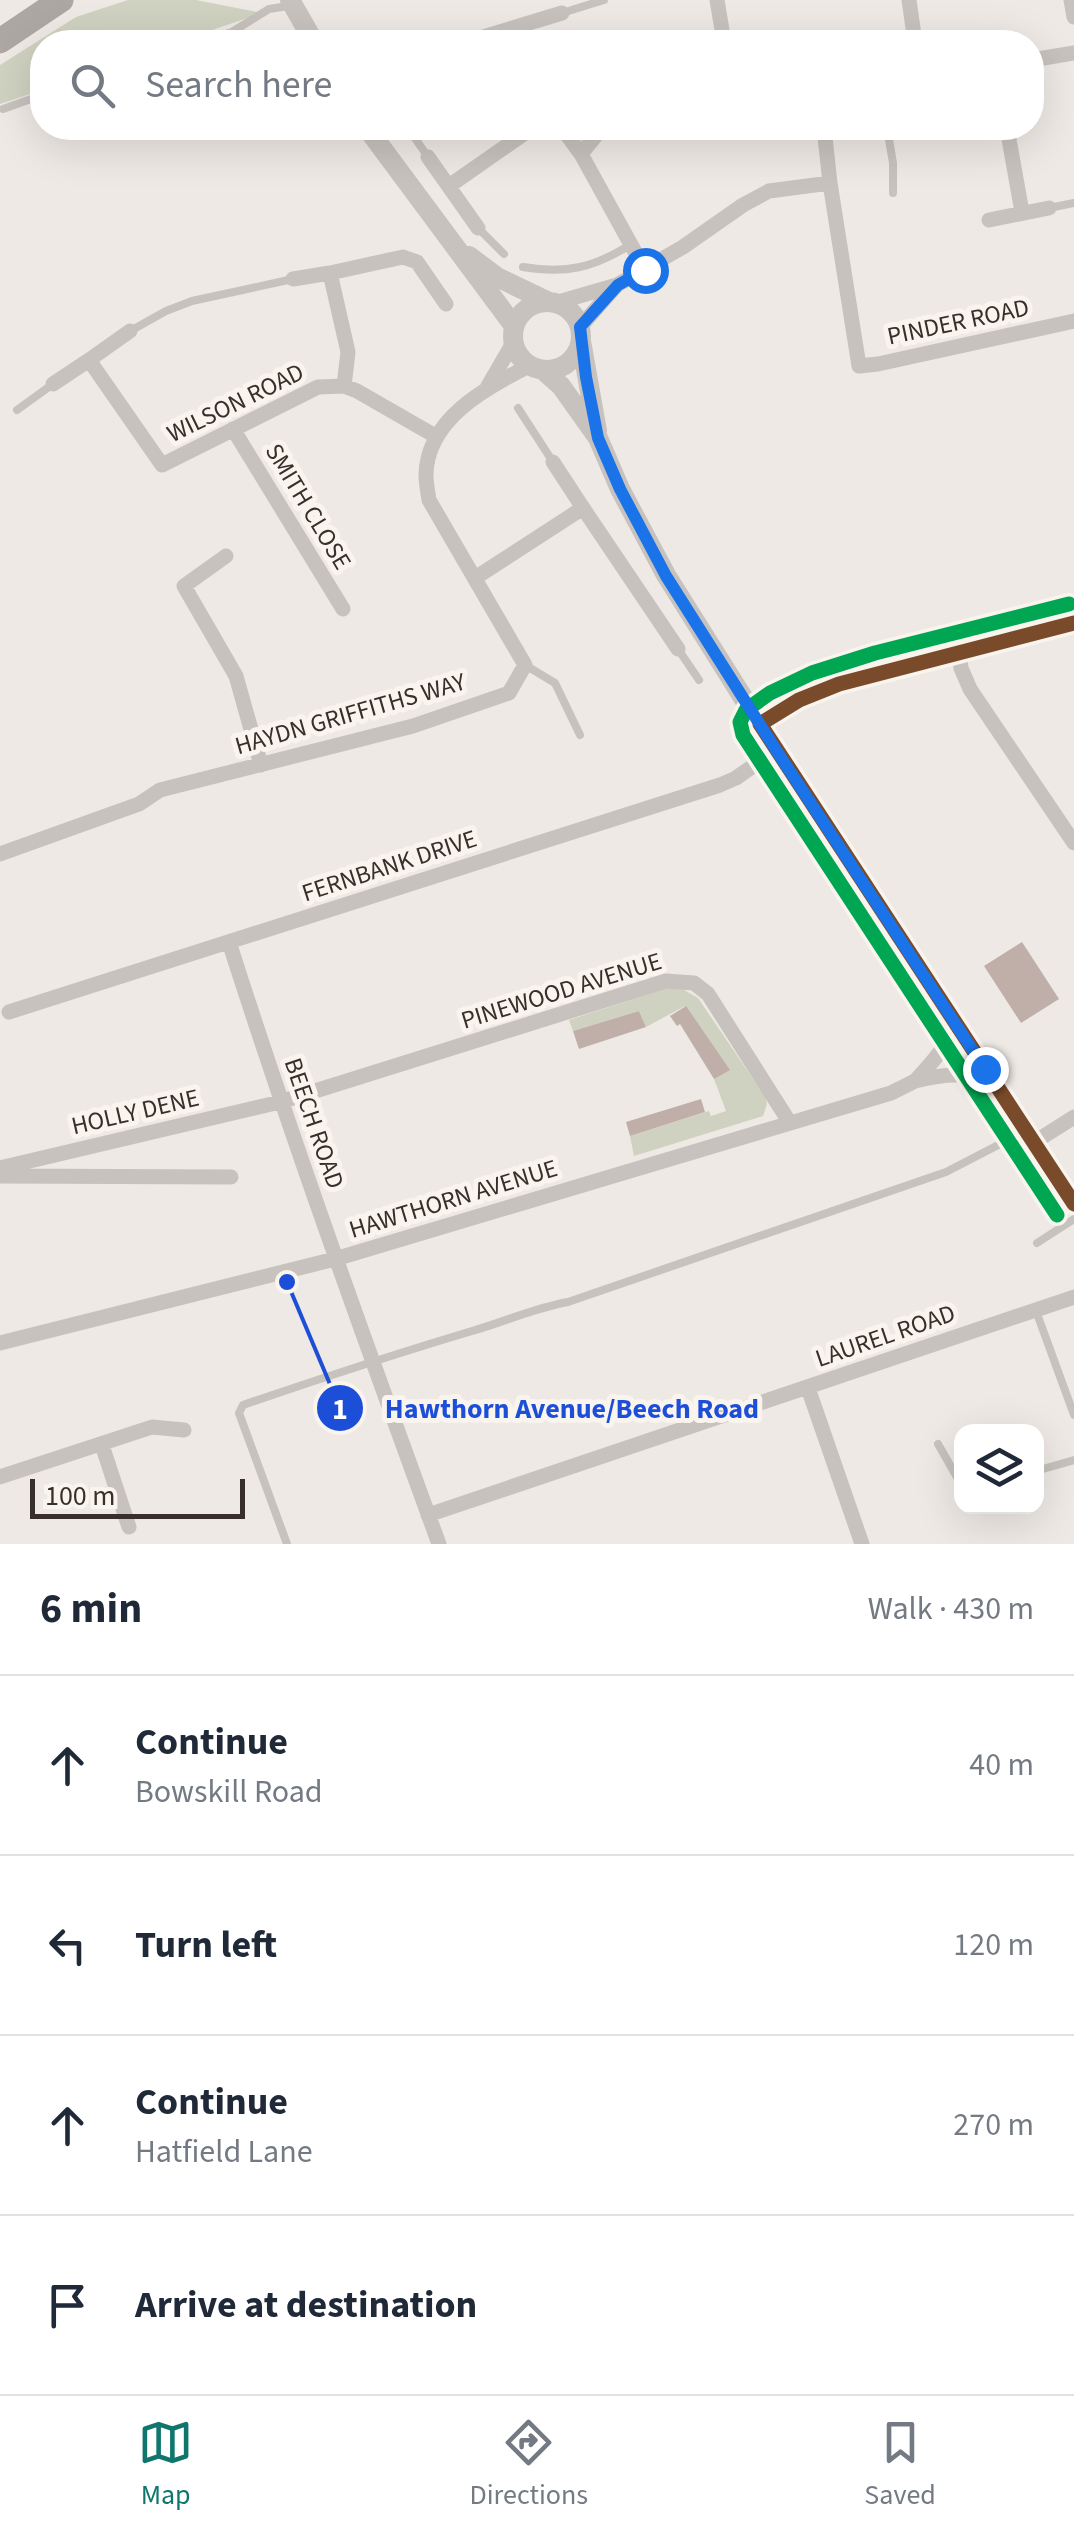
<!DOCTYPE html>
<html lang="en">
<head>
<meta charset="utf-8">
<style>
	:root { --surface:#fff; --page:#f2f2f3; --text:#1f2937; --muted:#747a83; --line:#e0e1e3; --accent:#0f766e }
	body { margin:0; font-family:"Source Sans 3",sans-serif; background:var(--page); color:var(--text) }
	.controls { position:absolute; right:30px; bottom:30px; display:grid; overflow:hidden; border-radius:20px; box-shadow:0 10px 40px #0002 }
	.controls button { width:90px; height:90px; display:grid; place-items:center; padding:0; border:0; border-bottom:2px solid var(--line); background:var(--surface); color:var(--text); font:50px sans-serif }
	.scale { position:absolute; left:30px; bottom:25px; width:215px; box-sizing:border-box; padding-left:10px; border:5px solid #382f2b; border-top:0; font-size:28px; line-height:35px; white-space:nowrap; color:#382f2b; -webkit-text-stroke:8px #f9f4ed; paint-order:stroke }
	.stop { position:absolute; width:30px; height:30px; margin:-22px; border:8px solid #1a73e8; border-radius:50%; background:#fff }
	.stop.end { background:#1a73e8; border-color:#fff; box-shadow:0 2px 10px #0008 }
	.list { margin:0; padding:0; list-style:none }
	h2 { display:flex; justify-content:space-between; align-items:center; height:130px; margin:0; padding:0 40px; font-size:42px }
	h2 small { font-size:32px; font-weight:400; color:var(--muted) }
	.list li { display:grid; grid-template-columns:65px 1fr auto; gap:30px; align-items:center; box-sizing:border-box; height:180px; padding:0 40px; border-top:2px solid var(--line) }
	.list b { display:block; font-size:38px; white-space:nowrap }
	.list p { margin:0; font-size:32px; white-space:nowrap; color:var(--muted) }
	.list em { font-size:32px; font-style:normal; color:var(--muted) }
	.icon { flex:none; width:55px; height:55px; fill:none; stroke:currentColor; stroke-width:2; stroke-linecap:round; stroke-linejoin:round }
	.map { position:relative; flex:none; width:1074px; height:1544px; overflow:hidden }
	.search { position:absolute; background:var(--surface); box-shadow:0 10px 40px #0002; left:30px; right:30px; top:30px; height:110px; display:flex; align-items:center; gap:25px; box-sizing:border-box; padding:0 35px; border-radius:40px; color:var(--muted); font-size:38px }
	.sheet { height:850px; background:var(--surface) }
	nav { display:flex; justify-content:space-around; align-items:center; box-sizing:border-box; height:140px; border-top:2px solid var(--line); background:var(--surface); font-size:28px; color:var(--muted) }
	nav a { display:grid; justify-items:center; gap:5px }
	nav .on { color:var(--accent) }
	.map>svg:first-child { display:block }
	.green { fill:#cfd2c0 }
	.building { fill:#c0aea8 }
	.lines { fill:none; stroke-linecap:round; stroke-linejoin:round }
	.service { stroke:#c7c2bd; stroke-width:8 }
	.minor { stroke:#c7c2bd; stroke-width:15 }
	.tertiary { stroke:#c7c2bd; stroke-width:20 }
	.trunk { stroke:#aca7a3; stroke-width:25 }
	.bus-1-casing { stroke:#f9f4ed; stroke-width:22 }
	.bus-2-casing { stroke:#f9f4ed; stroke-width:22 }
	.bus-1 { stroke:#7a4b2a; stroke-width:15 }
	.bus-2 { stroke:#00a651; stroke-width:15 }
	.route { stroke:#1a73e8; stroke-width:12 }
	.labels { text-anchor:middle; stroke-width:10; stroke-linejoin:round; paint-order:stroke }
	.street-label { font-size:25px; fill:#382f2b; stroke:#f9f4ed }
	.leader { fill:none; stroke:#1d4ed8; stroke-width:4 }
	.callout-dot { fill:#1d4ed8; stroke:#f9f4ed; stroke-width:4 }
	.mark-label { font-size:30px; text-anchor:middle; font-weight:bold; fill:#fff }
	.callout-label { font-size:28px; text-anchor:middle; font-weight:bold; fill:#1d4ed8; stroke:#f9f4ed; stroke-width:10; stroke-linejoin:round; paint-order:stroke }
</style>
</head>
<body>
<div class="map">
<svg width="1074" height="1544" viewBox="0 0 1074 1544">
	<rect width="100%" height="100%" fill="#eee9e5"/>
	<path class="green" d="M128,0h68l66,13 -85,29h-135v48l-42,14v-39l76,-48z
		M668,988h13l17,10 68,100 1,6 -4,12 -129,40 -4,-20 79,-25 2,5 15,-5 -12,-32 15,-10 -44,-63 -39,21 -7,-16 -66,20 -4,-11z"/>
	<path class="building" d="M1022,942l37,57 -38,24 -37,-57z
		M686,1006l44,64 -16,9 -34,-55 -3,2 -7,-10z
		M639,1011l7,16 -67,22 -6,-18z
		M701,1099l4,13 -75,24 -4,-14z"/>
	<g class="lines">
		<path class="service" d="M562,13l42,-13
			M201,42l31,-10 37,-23 19,-3
			M465,42l15,-4
			M3,109l39,-14
			M408,128l20,29
			M887,128l6,35v30
			M1049,208l25,-5
			M478,228l26,26
			M523,267c43,7 70,1 107,-22
			M132,330l34,-19 26,-10 101,-22
			M518,408l35,54
			M17,410l36,-26
			M678,649l21,31
			M525,665l30,18 25,52
			M1037,1243l37,-24
			M1036,1311l38,104
			M938,1444l24,42
			M1036,1471l38,-11
			M287,1544l-48,-131 4,-8c76,-26 152,-51 229,-74 32,-9 62,-23 96,-29l378,-130 79,-41"/>
		<path class="minor" d="M717,0l7,42
			M909,0l6,42
			M1071,0l3,17
			M480,38l82,-25
			M1032,60l42,-7
			M562,128l19,26 64,116
			M824,128l6,55 29,183 19,-2 196,-43
			M1007,128l15,84
			M581,154l21,-26
			M428,157l50,71
			M449,186l83,-58
			M989,220l60,-12
			M293,279l37,-6
			M555,303l62,-18 66,-38 60,-42 26,-14 61,-8
			M580,327l37,-42
			M130,331l-41,29 73,105 156,-78 26,-1 13,5 80,46
			M53,384l36,-24
			M344,386l4,-34 -18,-79 73,-16 14,5 29,42
			M488,386l25,-43
			M233,429l110,180
			M583,508l95,141
			M226,556l-42,30 52,90 25,89
			M475,578l108,-70 -30,-46
			M959,652l2,16 9,21 104,154
			M760,724c52,-38 103,-48 164,-63 50,-13 100,-26 150,-38
			M0,854l139,-50 21,-14 253,-64 96,-33 16,-28 -96,-165c-1,-7 -3,-16 -3,-24 0,-56 59,-88 103,-110
			M229,942c65,203 137,402 210,602
			M9,1012l711,-227 16,-7 40,-28
			M953,1019c-4,28 -20,42 -38,62 29,-7 53,-10 80,4
			M1033,1143l41,-26
			M0,1168l280,-66 386,-121 28,2 14,11 82,129
			M0,1176l231,1
			M0,1343l335,-84 556,-166 24,-12
			M808,1388l54,156
			M102,1445l27,82
			M0,1477l152,-50 32,3
			M428,1515l646,-218"/>
		<path class="tertiary" d="M290,0l24,42
			M367,128l147,198
			M469,256l28,21 52,25
			M513 336a34 34 0 1 1 68 0a34 34 0 1 1-68 0Z
			M581,341l16,90
			M544,371l17,15 37,52 22,51 46,86 110,175 298,454"/>
		<path class="trunk" d="M0,41l61,-41"/>
		<defs>
			<path id="bus-1" d="M1074,623l-235,61 -40,16 -39,24 314,480"/>
			<path id="bus-2" d="M1057,1215l-314,-480 -3,-13 6,-12 24,-17 42,-20 63,-20 194,-49"/>
		</defs>
		<use href="#bus-1" class="bus-1-casing"/>
		<use href="#bus-2" class="bus-2-casing"/>
		<use href="#bus-1" class="bus-1"/>
		<use href="#bus-2" class="bus-2"/>
	</g>
	<g class="lines">
		<path class="route" d="M645,270l-27,15 -38,42 6,50 12,61 22,51 46,87 110,174 209,319"/>
	</g>
	<g class="labels">
		<g class="street-label">
			<text transform="translate(958 321) rotate(-12)" y="9">PINDER ROAD</text>
			<text transform="translate(235 402) rotate(-26)" y="9">WILSON ROAD</text>
			<text transform="translate(309 506) rotate(59)" y="9">SMITH CLOSE</text>
			<text transform="translate(350 713) rotate(-16)" y="9">HAYDN GRIFFITHS WAY</text>
			<text transform="translate(389 865) rotate(-18)" y="9">FERNBANK DRIVE</text>
			<text transform="translate(561 990) rotate(-17)" y="9">PINEWOOD AVENUE</text>
			<text transform="translate(135 1111) rotate(-13)" y="9">HOLLY DENE</text>
			<text transform="translate(315 1123) rotate(71)" y="9">BEECH ROAD</text>
			<text transform="translate(453 1198) rotate(-17)" y="9">HAWTHORN AVENUE</text>
			<text transform="translate(885 1335) rotate(-19)" y="9">LAUREL ROAD</text>
		</g>
	</g>
	<path class="leader" d="M287 1282L340 1408"/>
	<g class="callout-dot">
		<circle cx="287" cy="1282" r="10"/>
		<circle cx="340" cy="1408" r="25"/>
	</g>
	<g class="mark-label">
		<text x="340" y="1419">1</text>
	</g>
	<g class="callout-label">
		<text x="572" y="1418">Hawthorn Avenue/Beech Road</text>
	</g>
</svg>
<div class="controls">
<button><svg class="icon" aria-label="layers" viewBox="0 0 24 24"><path d="M12 4l9 5-9 5-9-5zM3 14l9 5 9-5"/></svg></button>
</div>
<div class="scale">100 m</div>
<div class="stop" style="left:645px;top:270px"></div>
<div class="stop end" style="left:985px;top:1069px"></div>
<div class="search"><svg class="icon" aria-label="search" viewBox="0 0 24 24"><circle cx="10" cy="10" r="6"/><path d="M15 15l6 6"/></svg>Search here</div>
</div>
<section class="sheet">
<h2>6 min<small>Walk · 430 m</small></h2>
<ul class="list">
<li><svg class="icon" aria-label="ahead" viewBox="0 0 24 24"><path d="M12 20V5M6 11l6-6 6 6"/></svg><div><b>Continue</b><p>Bowskill Road</p></div><em>40 m</em></li>
<li><svg class="icon" aria-label="left" viewBox="0 0 24 24"><path d="M17 20v-9H6M10 6l-5 5 5 5"/></svg><div><b>Turn left</b></div><em>120 m</em></li>
<li><svg class="icon" aria-label="ahead" viewBox="0 0 24 24"><path d="M12 20V5M6 11l6-6 6 6"/></svg><div><b>Continue</b><p>Hatfield Lane</p></div><em>270 m</em></li>
<li><svg class="icon" aria-label="arrive" viewBox="0 0 24 24"><path d="M6 21V4h12l-3 4 3 4H6"/></svg><div><b>Arrive at destination</b></div></li>
</ul>
</section>
<nav>
<a class="on"><svg class="icon" aria-label="map" viewBox="0 0 24 24"><path d="M3 6l6-2 6 2 6-2v14l-6 2-6-2-6 2zM9 4v14M15 6v14"/></svg>Map</a>
<a><svg class="icon" aria-label="directions" viewBox="0 0 24 24"><path d="M12 3l9 9-9 9-9-9zM9 14v-3h6M13 9l2 2-2 2"/></svg>Directions</a>
<a><svg class="icon" aria-label="saved" viewBox="0 0 24 24"><path d="M7 4h10v16l-5-4-5 4z"/></svg>Saved</a>
</nav>
</body>
</html>
